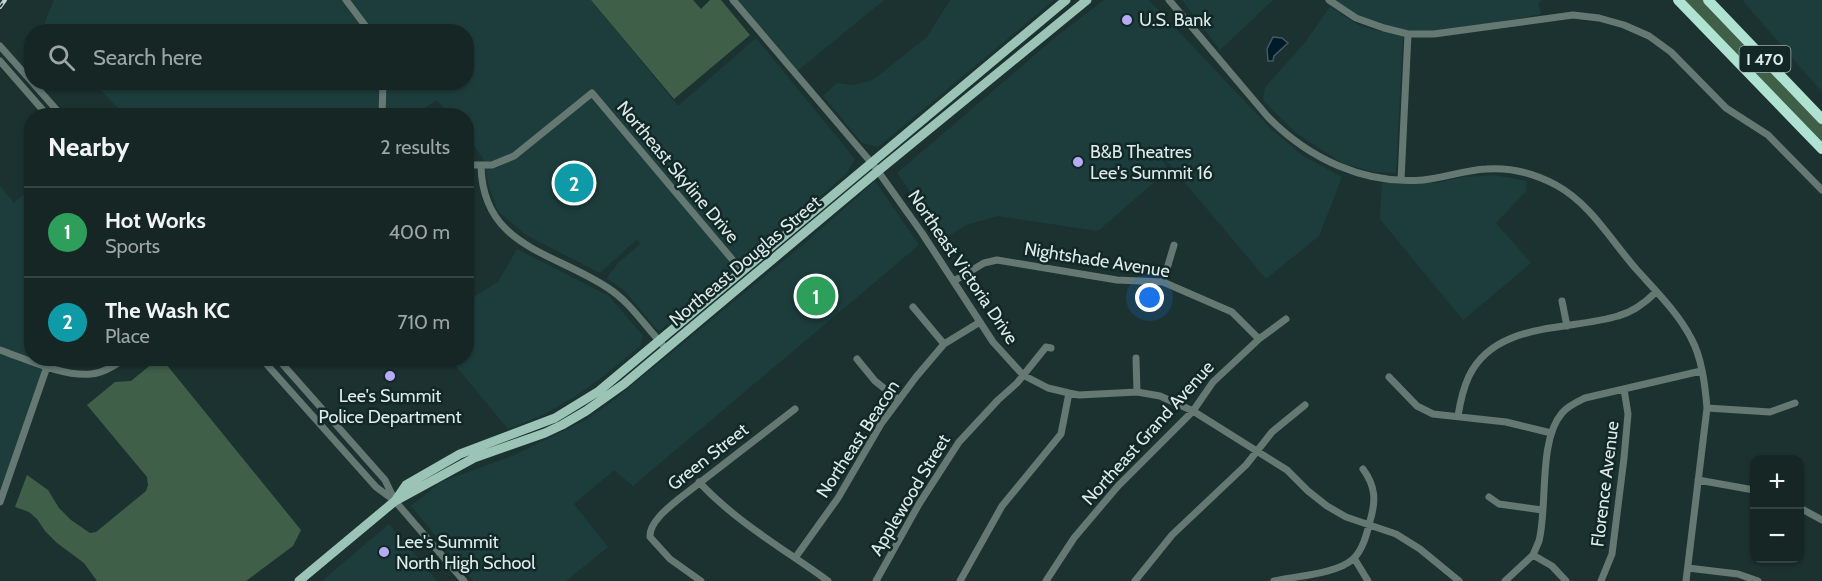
<!DOCTYPE html>
<html lang="en">
<head>
<meta charset="utf-8">
<style>
	:root { --surface:#152625; --page:#223232; --text:#f1f3f6; --muted:#9da5a7; --line:#344342; --accent:#ea580c }
	body { margin:0; font-family:Cabin,sans-serif; background:var(--page); color:var(--text) }
	.controls { position:absolute; right:18px; bottom:18px; display:grid; overflow:hidden; border-radius:12px; box-shadow:0 2px 4px #0004 }
	.controls button { width:54px; height:54px; display:grid; place-items:center; padding:0; border:0; border-bottom:2px solid var(--line); background:var(--surface); color:var(--text); font:30px sans-serif }
	.you { position:absolute; left:1150px; top:298px; width:21px; height:21px; margin:-15px; border:4px solid #fff; border-radius:50%; background:#1a73e8; box-shadow:0 0 0 9px #1a73e833 }
	.badge { display:grid; place-items:center; width:39px; height:39px; border-radius:50%; background:var(--accent); color:#fff; font-size:20px; font-weight:700 }
	.pin { position:absolute; translate:-50% -50%; border:3px solid #fff; box-shadow:0 2px 6px #0006 }
	.list { margin:0; padding:0; list-style:none }
	h2 { display:flex; justify-content:space-between; align-items:center; height:78px; margin:0; padding:0 24px; font-size:26px }
	h2 small { font-size:20px; font-weight:400; color:var(--muted) }
	.list li { display:grid; grid-template-columns:39px 1fr auto; gap:18px; align-items:center; box-sizing:border-box; height:90px; padding:0 24px; border-top:2px solid var(--line) }
	.list b { display:block; font-size:22px; white-space:nowrap }
	.list p { margin:0; font-size:20px; white-space:nowrap; color:var(--muted) }
	.list em { font-size:20px; font-style:normal; color:var(--muted) }
	.icon { flex:none; width:33px; height:33px; fill:none; stroke:currentColor; stroke-width:2; stroke-linecap:round; stroke-linejoin:round }
	.map { position:relative; flex:none; width:1822px; height:581px; overflow:hidden }
	.search { position:absolute; background:var(--surface); box-shadow:0 2px 4px #0004; left:24px; top:24px; width:450px; height:66px; display:flex; align-items:center; gap:15px; box-sizing:border-box; padding:0 21px; border-radius:24px; color:var(--muted); font-size:22px }
	.panel { position:absolute; background:var(--surface); box-shadow:0 2px 4px #0004; left:24px; top:108px; width:450px; height:258px; border-radius:24px }
	.map>svg:first-child { display:block }
	.built { fill:#1d3d3c }
	.green { fill:#3f5f49 }
	.water { fill:#001b29; stroke:#435963; stroke-width:1.5 }
	.lines { fill:none; stroke-linecap:round; stroke-linejoin:round }
	.minor { stroke:#657972; stroke-width:7 }
	.major { stroke:#9bc4b7; stroke-width:9 }
	.highway { stroke:#b0e2d2; stroke-width:10 }
	.rail-casing { stroke:#c3d1d0; stroke-width:4 }
	.rail { stroke:#122827; stroke-width:1.5; stroke-dasharray:4.5; stroke-linecap:butt }
	.poi-dot { fill:#b7abf8; stroke:#122827; stroke-width:2 }
	.labels { text-anchor:middle; stroke-width:5; stroke-linejoin:round; paint-order:stroke }
	.shield { fill:#122827; stroke:#a1b0b0; stroke-width:1.5 }
	.shield-label { font-size:16px; font-weight:bold; fill:#deebea }
	.poi-label { font-size:18px; fill:#deebea; stroke:#122827; text-anchor:start }
	.street-label { font-size:18px; fill:#deebea; stroke:#122827 }
</style>
</head>
<body>
<div class="map">
<svg width="1822" height="581" viewBox="0 0 1822 581">
	<rect width="100%" height="100%" fill="#1c3231"/>
	<path class="built" d="M54,0h537l87,106 78,-68 99,121 -9,15 -107,94 -79,62 -4,-1 -30,-37 -19,-14 11,-15 22,-19 -3,-5 -37,34 -74,-38 -28,-24 -10,-27 -5,-26 -16,-21 -1,-21 -16,-1 -13,-15 -24,15 -287,1 -32,-33 372,-1v-50h-422l-2,-2z
		M729,0h155l-89,73z
		M950,0h104l-176,147 -16,-4 -39,-47 14,-13 17,2 19,-5 54,-43z
		M1104,0h45l121,128 33,28 39,21 -23,59 -53,43 -106,-126 7,18 -69,60 -100,-15 -32,9 -22,14 -47,-66 160,-137z
		M1182,0h91l-53,50z
		M1326,0h215l-3,3 3,11 -86,17 -47,3 -50,-15z
		M1744,0h78v92l-79,-91z
		M1330,7l30,19 43,11 -7,136 -22,-1 -32,-9 -46,-30 -33,-33 2,-13 39,-43z
		M1494,175l33,6 -1,10 -30,32 35,40 -68,57 -83,-101 2,-36h55l27,-6z
		M875,181l44,64 -286,241 -19,-16 -40,34 34,43 -42,34h-93l-62,-75 30,-24 71,-26 74,-36 28,-20 191,-157z
		M0,186l14,17 17,-15 1,170 18,1 -50,143z
		M517,249l92,47 34,40 -3,10 -35,29 -31,22 -29,17 -37,15 -58,-70 16,-1 1,-57 31,-19z
		M389,524l48,57h-115z"/>
	<path class="green" d="M591,0h102l8,9 9,-9h11l29,35 -76,64z
		M1683,0h20l119,124v20z
		M159,358l3,1 139,171 -8,16 -47,35h-149l-13,-18 -27,-20 -12,-12 -8,-12 -8,-7 -14,-5 12,-32 21,15 11,18 12,12 19,13 6,-1 50,-41 2,-6 -1,-8 -60,-72 28,-23 16,-1z"/>
	<path class="water" d="M1273,37l9,1 6,5 -14,13 -1,5h-5l-1,-12z"/>
	<g class="lines">
		<path class="minor" d="M346,0l24,32
			M733,0l142,167 47,66 71,109 30,33 25,13 21,5 10,2 58,-3 23,4 33,15 94,59 21,21 19,15 19,11 50,17 24,15 39,32
			M1169,0l99,117c40,41 96,68 155,63 21,-2 42,-10 63,-11 24,-2 49,5 70,16 35,19 56,57 81,85 19,21 41,43 54,68 11,20 14,47 16,70l-21,173
			M1329,0l27,18 28,10 24,6h26l139,-19 26,3 25,7 25,11 22,16 55,56 42,27 54,55
			M0,46l32,36
			M0,61l48,55
			M32,82l30,34
			M382,116l1,-34
			M466,165h26l22,-9 78,-63 150,178
			M481,166c2,81 71,85 127,122 22,14 37,38 54,56
			M1401,180l7,-146
			M954,281l30,-18 13,-3 120,20 46,2 69,30 27,27
			M1163,282l11,-37
			M1562,301l5,25
			M913,307l31,37
			M0,350c26,9 64,27 91,24 13,-1 25,-9 34,-16
			M261,358l115,129 19,14 69,80
			M277,358l108,122 9,19
			M1136,358l1,34
			M857,359l18,22 24,19
			M1389,377l28,29 16,8 73,8 45,11
			M1707,408l63,4 25,-9
			M1458,416c2,-13 5,-27 11,-40 27,-55 99,-45 149,-60 15,-4 27,-13 38,-24
			M1698,480l56,10
			M699,482c37,40 85,67 129,99
			M1489,497l10,7 43,6
			M0,502l50,-144
			M1800,508l22,12
			M1533,555l19,11 14,15
			M795,558l43,-60 43,-74 35,-47 28,-33 36,-22
			M1354,558l14,23
			M1688,568l50,6 20,7
			M701,581l-31,-22 -20,-22c-1,-15 19,-30 30,-39l115,-89
			M876,581l43,-77 40,-62 39,-42 19,-17 29,-36 5,1
			M960,581l42,-75 59,-72 8,-41
			M1046,581l28,-43 44,-52 75,-75 20,-29 46,-43 27,-20
			M1135,581l37,-46 74,-70 26,-33 33,-27
			M1274,581c22,-5 63,-7 79,-22 10,-9 14,-26 17,-38 6,-20 6,-34 -7,-52
			M1505,581l28,-26 6,-14c9,-35 -1,-100 23,-128 6,-7 15,-11 23,-15l116,-27
			M1601,581l11,-27 12,-96 4,-44 -4,-25"/>
		<path class="major" d="M397,500l77,-42 71,-25 17,-8 24,-14 38,-27 254,-213 209,-171
			M299,581l96,-80 11,-16 54,-31 95,-36 44,-27 467,-391"/>
		<path class="highway" d="M1678,0l144,149
			M1708,0l114,119"/>
		<defs>
			<path id="rail" d="M0,7l5,-7"/>
		</defs>
		<use href="#rail" class="rail-casing"/>
		<use href="#rail" class="rail"/>
	</g>
	<g class="poi-dot">
		<circle cx="1127" cy="20" r="6"/>
		<circle cx="1078" cy="162" r="6"/>
		<circle cx="390" cy="376" r="6"/>
		<circle cx="384" cy="552" r="6"/>
	</g>
	<g class="labels">
		<rect class="shield" x="1739.5" y="46" width="51" height="26" rx="4.5"/>
		<g class="shield-label">
			<text x="1765" y="65">I 470</text>
		</g>
		<g class="poi-label">
			<text x="1139" y="26">U.S. Bank</text>
			<text x="1090" y="158">B&amp;B Theatres<tspan x="1090" dy="21">Lee's Summit 16</tspan></text>
			<text x="390" y="402" text-anchor="middle">Lee's Summit<tspan x="390" dy="21">Police Department</tspan></text>
			<text x="396" y="548">Lee's Summit<tspan x="396" dy="21">North High School</tspan></text>
		</g>
		<g class="street-label">
			<text transform="translate(678 172) rotate(50)" y="6">Northeast Skyline Drive</text>
			<text transform="translate(1097 260) rotate(9)" y="6">Nightshade Avenue</text>
			<text transform="translate(745 261) rotate(-40)" y="6">Northeast Douglas Street</text>
			<text transform="translate(963 267) rotate(56)" y="6">Northeast Victoria Drive</text>
			<text transform="translate(1148 433) rotate(-48)" y="6">Northeast Grand Avenue</text>
			<text transform="translate(858 439) rotate(-57)" y="6">Northeast Beacon</text>
			<text transform="translate(708 457) rotate(-38)" y="6">Green Street</text>
			<text transform="translate(1605 484) rotate(-83)" y="6">Florence Avenue</text>
			<text transform="translate(910 495) rotate(-59)" y="6">Applewood Street</text>
		</g>
	</g>
</svg>
<div class="controls">
<button>+</button>
<button>−</button>
</div>
<div class="you"></div>
<div class="pin badge" style="left:816px;top:296px;background:#2e9e5b">1</div>
<div class="pin badge" style="left:574px;top:183px;background:#0f9aa8">2</div>
<div class="search"><svg class="icon" aria-label="search" viewBox="0 0 24 24"><circle cx="10" cy="10" r="6"/><path d="M15 15l6 6"/></svg>Search here</div>
<section class="panel">
<h2>Nearby<small>2 results</small></h2>
<ul class="list">
<li><span class="badge" style="background:#2e9e5b">1</span><div><b>Hot Works</b><p>Sports</p></div><em>400 m</em></li>
<li><span class="badge" style="background:#0f9aa8">2</span><div><b>The Wash KC</b><p>Place</p></div><em>710 m</em></li>
</ul>
</section>
</div>
</body>
</html>
